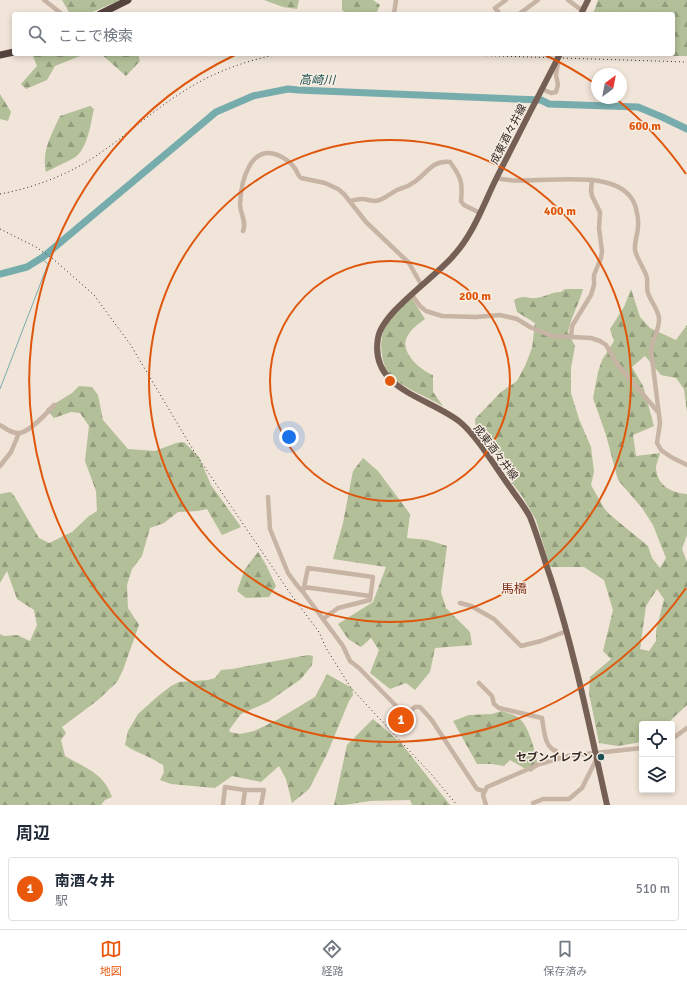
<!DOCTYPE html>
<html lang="ja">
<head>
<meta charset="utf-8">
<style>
	:root { --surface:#fff; --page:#f2f2f3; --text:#1f2937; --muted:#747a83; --line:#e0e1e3; --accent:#ea580c }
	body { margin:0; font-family:Signika,"Noto Sans JP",sans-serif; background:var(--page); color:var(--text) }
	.controls { position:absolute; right:12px; bottom:12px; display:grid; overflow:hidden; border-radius:4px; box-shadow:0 2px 6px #0003 }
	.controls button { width:36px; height:36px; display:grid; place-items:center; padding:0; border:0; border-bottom:1px solid var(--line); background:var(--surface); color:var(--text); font:20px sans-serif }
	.compass { position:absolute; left:591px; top:68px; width:36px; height:36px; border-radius:50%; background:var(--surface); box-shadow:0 2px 6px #0003; rotate:32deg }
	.you { position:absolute; left:289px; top:437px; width:14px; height:14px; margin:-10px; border:3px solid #fff; border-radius:50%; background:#1a73e8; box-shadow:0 0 0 6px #1a73e833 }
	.badge { display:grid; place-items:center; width:26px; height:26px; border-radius:50%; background:var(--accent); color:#fff; font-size:13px; font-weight:700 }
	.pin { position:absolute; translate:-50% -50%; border:2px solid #fff; box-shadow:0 1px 4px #0006 }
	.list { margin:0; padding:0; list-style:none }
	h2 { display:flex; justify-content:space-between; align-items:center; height:52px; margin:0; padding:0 16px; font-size:17px }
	h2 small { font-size:13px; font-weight:400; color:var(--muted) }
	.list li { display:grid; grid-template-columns:26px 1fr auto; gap:12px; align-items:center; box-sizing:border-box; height:64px; margin:0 8px 8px; padding:0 8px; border:1px solid var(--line); border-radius:4px }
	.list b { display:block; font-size:15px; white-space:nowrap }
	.list p { margin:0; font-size:13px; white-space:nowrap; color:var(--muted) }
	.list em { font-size:13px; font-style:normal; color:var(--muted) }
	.icon { flex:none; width:22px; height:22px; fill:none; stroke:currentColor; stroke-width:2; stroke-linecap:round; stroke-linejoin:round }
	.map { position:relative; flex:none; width:687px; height:805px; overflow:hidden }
	.search { position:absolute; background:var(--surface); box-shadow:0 2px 6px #0003; left:12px; right:12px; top:12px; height:44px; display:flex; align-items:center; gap:10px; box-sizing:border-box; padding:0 14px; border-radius:4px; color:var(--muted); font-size:15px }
	.sheet { height:124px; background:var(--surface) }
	nav { display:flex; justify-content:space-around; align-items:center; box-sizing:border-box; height:56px; border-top:1px solid var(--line); background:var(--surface); font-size:11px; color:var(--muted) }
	nav a { display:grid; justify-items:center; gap:2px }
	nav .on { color:var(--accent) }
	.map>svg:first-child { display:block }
	.forest { fill:url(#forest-firs); fill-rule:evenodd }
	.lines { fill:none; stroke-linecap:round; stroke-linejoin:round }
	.stream { stroke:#77acad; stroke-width:1 }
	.river { stroke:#77acad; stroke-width:7 }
	.minor { stroke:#c8b4a4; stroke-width:4.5 }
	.major { stroke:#766056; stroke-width:6 }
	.highway { stroke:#55443d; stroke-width:7 }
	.rail { stroke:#342a26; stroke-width:1; stroke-dasharray:1 3; stroke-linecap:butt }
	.major-bridge { stroke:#766056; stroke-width:6 }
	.ring { fill:none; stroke:#df570d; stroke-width:2 }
	.poi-dot { fill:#1c5254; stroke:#f9efe4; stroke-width:1.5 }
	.labels { text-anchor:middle; stroke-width:3; stroke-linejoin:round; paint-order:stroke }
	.street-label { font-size:11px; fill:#342a26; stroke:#f9efe4 }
	.poi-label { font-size:11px; font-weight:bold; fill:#342a26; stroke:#f9efe4; text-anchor:end }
	.water-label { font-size:12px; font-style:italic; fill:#1c5254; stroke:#f9efe4 }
	.quarter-label { font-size:13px; fill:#82351f; stroke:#f9efe4 }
	.centre { fill:#df570d; stroke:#f9efe4; stroke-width:2 }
	.ring-label { font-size:12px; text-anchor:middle; font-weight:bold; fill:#df570d; stroke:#f9efe4; stroke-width:3; stroke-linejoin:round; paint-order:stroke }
</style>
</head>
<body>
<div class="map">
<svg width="687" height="805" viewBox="0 0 687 805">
	<defs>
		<pattern id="forest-firs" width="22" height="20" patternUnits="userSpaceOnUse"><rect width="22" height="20" fill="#b3bf98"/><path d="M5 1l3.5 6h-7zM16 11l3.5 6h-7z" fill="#929b7c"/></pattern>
	</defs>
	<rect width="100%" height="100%" fill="#f1e4d8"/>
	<path class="forest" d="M62,0h58l-32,14h-18z
		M264,0h35l-2,9 -14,-2z
		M342,0h31l7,5 -4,9h-29l-5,-4z
		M598,0h89v56h-17l-22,-2h25v-40h-80z
		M32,54h53l-30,12 -8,14 -21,9 -5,-5 16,-18z
		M101,54h37l2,7 -14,15z
		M0,94l11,18 -3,9 -8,-2z
		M90,106l4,3c-4,16 -6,40 -20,49 -9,5 -19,9 -28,14 -5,-21 6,-38 14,-56z
		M565,289h18c-4,15 -12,28 -15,43l7,14 -4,22v25l8,26 12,28 3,25 -3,13 13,23 5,6 39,32 4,12 8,10 6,-10 -13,-33 -11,-17 -24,-28 -12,-45 -13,-37 5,-26 4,-12 12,-19 -4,-12 14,-22 7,-18 9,28 10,11 26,12 11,-15v88l-3,-24 -8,-11 -15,-3 -16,-19 -13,11 11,19 11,40 -21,9 3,21 24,-3c-1,5 -4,10 -4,15 1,18 16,25 31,26v41l-5,14 5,13v143l-15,14 -4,5h-26v18l-24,4 -19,-3 -10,-50 1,-16 21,-18 -8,-8 10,-41 -9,-30 -20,-13h-34l-14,-47 -14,-24 -13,-17 -13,-28 -20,-20 -1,-12 26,-27 16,-11 8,-15 7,-18 3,-25 -18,-11 -3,-12c11,-6 12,-1 22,-2 9,-1 15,-6 25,-6zM657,589l7,10 -8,32v10l-7,10 -9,-2 6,-43z
		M411,297l14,22c-7,5 -15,11 -18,18 -8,15 14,34 26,38v17l10,14c-14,-8 -39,-18 -51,-29 -6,-6 -9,-15 -10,-22 -4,-29 11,-39 29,-58z
		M79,386l13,1 6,8 5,25 25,29 27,2 21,-8 8,-1 15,15 12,28 30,42 -19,8 -15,-26 -10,2 -19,1 -14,11 -14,5 -8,28 -10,13 -5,16 1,23 11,17 -16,45 -6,12 -19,18 -36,27 4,6 -5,7 4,16c20,12 39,17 47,41l-7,3 -4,5h-101v-171l4,2 13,-1 13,6 7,-16 -3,-15 -17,-11 -10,-28 -7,12v-89l10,-2 3,2 26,44 10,5 23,-11 17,-16 8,-5 -1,-20 -11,-30 4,-35 -9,-13 -9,-1 -17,6 -8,-9 26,-16z
		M363,458l15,13 32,43 -3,24 21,2 19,6 -6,46 5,16 24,24 2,13 -37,3 -5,24 -15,18 -9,-7 -16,6 -20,-16 9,-23 -8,-12 -10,9 -13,-8 -10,-15 35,-22 13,-35 -53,-8 10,-36 10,-52z
		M258,552l7,11 11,23 -7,11 -23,1 -9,-7 8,-22z
		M308,655l5,1 -1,9 -11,14 -33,23 -27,12 -12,16 1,2 10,2 14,-3 21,-10 40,-24 12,-23 25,14 1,7 -4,6 -22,53 -18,35 -17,14 -6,-24 -7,-13 -18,16 -29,-6 -17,12 -44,-4 -11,-4 4,-8 -1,-7c-12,-8 -26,-12 -38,-20l3,-14 10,-17 20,-18 13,-10 8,-4 29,-2 7,-2 6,-8 11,-1z
		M502,711c5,2 14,4 18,8 10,10 15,33 18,47l-7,6 -21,-12 -6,6 -12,-2h-15l-24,-43 16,-6 23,-1z
		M373,719l28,24 49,62h-38l-2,-5 -40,1 -26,4h-10l13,-60z"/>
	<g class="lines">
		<path class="stream" d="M0,389l48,-125 -7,-6"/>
		<path class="river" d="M0,274l27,-7 16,-10 173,-145 37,-16 35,-7 10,1 243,10 8,4 89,3 24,10 25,12"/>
		<path class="minor" d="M44,0l18,14
			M568,0l12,9 4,-1
			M394,14l2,-14
			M500,14l-5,-6 11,-8
			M519,14l19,-14
			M542,89l9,4 5,-1 2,-7 -2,-10 2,-12
			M497,178c36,10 122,-16 138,27 2,7 4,14 3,21 0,8 -4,16 -3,24 2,10 10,19 12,28 1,5 -1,10 1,15 3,9 10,16 11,25 1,11 -7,22 -8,32l9,73 -3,20 4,7 10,7 16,8
			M350,201c4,-1 8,-2 12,-2 4,0 9,2 13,2 9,-1 14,-7 22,-11 5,-2 10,-3 14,-6 15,-8 19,-24 39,-22 11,15 13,20 11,39l3,4 16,8
			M243,231c4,-9 -3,-18 -3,-27 1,-22 10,-62 40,-48 6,3 13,9 16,14 2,4 2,6 5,8l24,5 13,6 6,5 22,28 43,41 13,23
			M412,295l8,11 6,5 16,5 34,1 24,-2 17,4 13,8 22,9 39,2 9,3 6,4 12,20 40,47
			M571,337l1,-11 19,-31 3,-10v-10l7,-17 1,-7 -3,-23 1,-16 -8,-16 -1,-6 1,-10
			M0,425c6,4 13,9 20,8 10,-2 27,-20 34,-28
			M0,466l11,-14 8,-19
			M268,497l2,32 18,44 8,11 7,8 40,54 7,15 9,7 42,43 4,2h3l7,-6h5l11,12 46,70 7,2
			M304,587l66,9
			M303,592l5,-24 65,9 -3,23 -32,8 -15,11
			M460,603l11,3 23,13 27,27 20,-5 26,-10
			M479,683l13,13 2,8 5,4 43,10c2,11 2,29 14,33l2,8
			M672,739l15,-11
			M533,803l10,-4h26l13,-11 14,-28
			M223,805l2,-18 20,3h19l-3,15
			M243,805l2,-15
			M486,805l-3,-10 4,-8 53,-23 28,-8 74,-8"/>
		<path class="major" d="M581,14l7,-14
			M527,118c-10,20 -20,39 -30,59 -13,26 -23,56 -43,78 -18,22 -72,57 -76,83 -9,52 51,59 82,84 18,15 37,48 52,68 6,9 13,17 18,27 8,20 14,42 21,62 24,74 39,150 56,226"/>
		<path class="highway" d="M100,14l28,-14
			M0,55l14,-3"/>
		<path class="rail" d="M435,54l252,8
			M0,194c37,-7 73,-21 103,-43 27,-19 51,-41 78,-58 30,-20 63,-32 98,-39
			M0,229l36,18 17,12 24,21 17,15 36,49 65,109 97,143 27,36 7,16 25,40 81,87 25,30"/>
		<path class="major-bridge" d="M527,118l33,-64"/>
	</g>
	<g class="ring">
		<circle cx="390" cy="381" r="120"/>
		<circle cx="390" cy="381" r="241"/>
		<path d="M686 588A361 361 0 1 1 235 55M545 55A361 361 0 0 1 594 83M615 98A361 361 0 0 1 686 174"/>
	</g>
	<circle class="poi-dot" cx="601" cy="757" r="4"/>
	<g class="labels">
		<g class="street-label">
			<text transform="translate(508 134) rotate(-63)" y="4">成東酒々井線</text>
			<text transform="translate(496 452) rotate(53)" y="4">成東酒々井線</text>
		</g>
		<g class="poi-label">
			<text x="593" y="761">セブンイレブン</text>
		</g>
		<g class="water-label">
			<text transform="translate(317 80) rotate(1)" y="4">高崎川</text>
		</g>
		<g class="quarter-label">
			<text x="514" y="593">馬橋</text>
		</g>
	</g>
	<circle cx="390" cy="381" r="6" class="centre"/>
	<g class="ring-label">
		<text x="645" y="130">600 m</text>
		<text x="560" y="215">400 m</text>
		<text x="475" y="300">200 m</text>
	</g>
</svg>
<div class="controls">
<button><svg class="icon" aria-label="locate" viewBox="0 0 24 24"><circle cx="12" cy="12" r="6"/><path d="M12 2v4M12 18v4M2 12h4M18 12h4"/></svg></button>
<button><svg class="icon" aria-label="layers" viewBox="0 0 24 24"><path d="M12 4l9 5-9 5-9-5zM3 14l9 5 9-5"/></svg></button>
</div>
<svg class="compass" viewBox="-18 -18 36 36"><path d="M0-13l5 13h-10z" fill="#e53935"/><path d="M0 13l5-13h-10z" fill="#747a83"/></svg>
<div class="you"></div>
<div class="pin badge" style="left:401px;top:720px">1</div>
<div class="search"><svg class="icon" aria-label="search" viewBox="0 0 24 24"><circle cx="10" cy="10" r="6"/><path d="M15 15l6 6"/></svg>ここで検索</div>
</div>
<section class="sheet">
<h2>周辺<small></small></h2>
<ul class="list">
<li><span class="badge">1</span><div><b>南酒々井</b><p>駅</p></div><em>510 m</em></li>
</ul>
</section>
<nav>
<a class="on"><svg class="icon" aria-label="map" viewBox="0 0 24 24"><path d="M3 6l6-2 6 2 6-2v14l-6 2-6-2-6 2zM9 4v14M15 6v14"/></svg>地図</a>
<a><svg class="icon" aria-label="directions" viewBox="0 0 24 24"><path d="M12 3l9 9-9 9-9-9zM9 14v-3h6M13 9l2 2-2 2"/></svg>経路</a>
<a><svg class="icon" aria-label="saved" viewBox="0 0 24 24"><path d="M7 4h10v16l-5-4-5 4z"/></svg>保存済み</a>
</nav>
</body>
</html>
